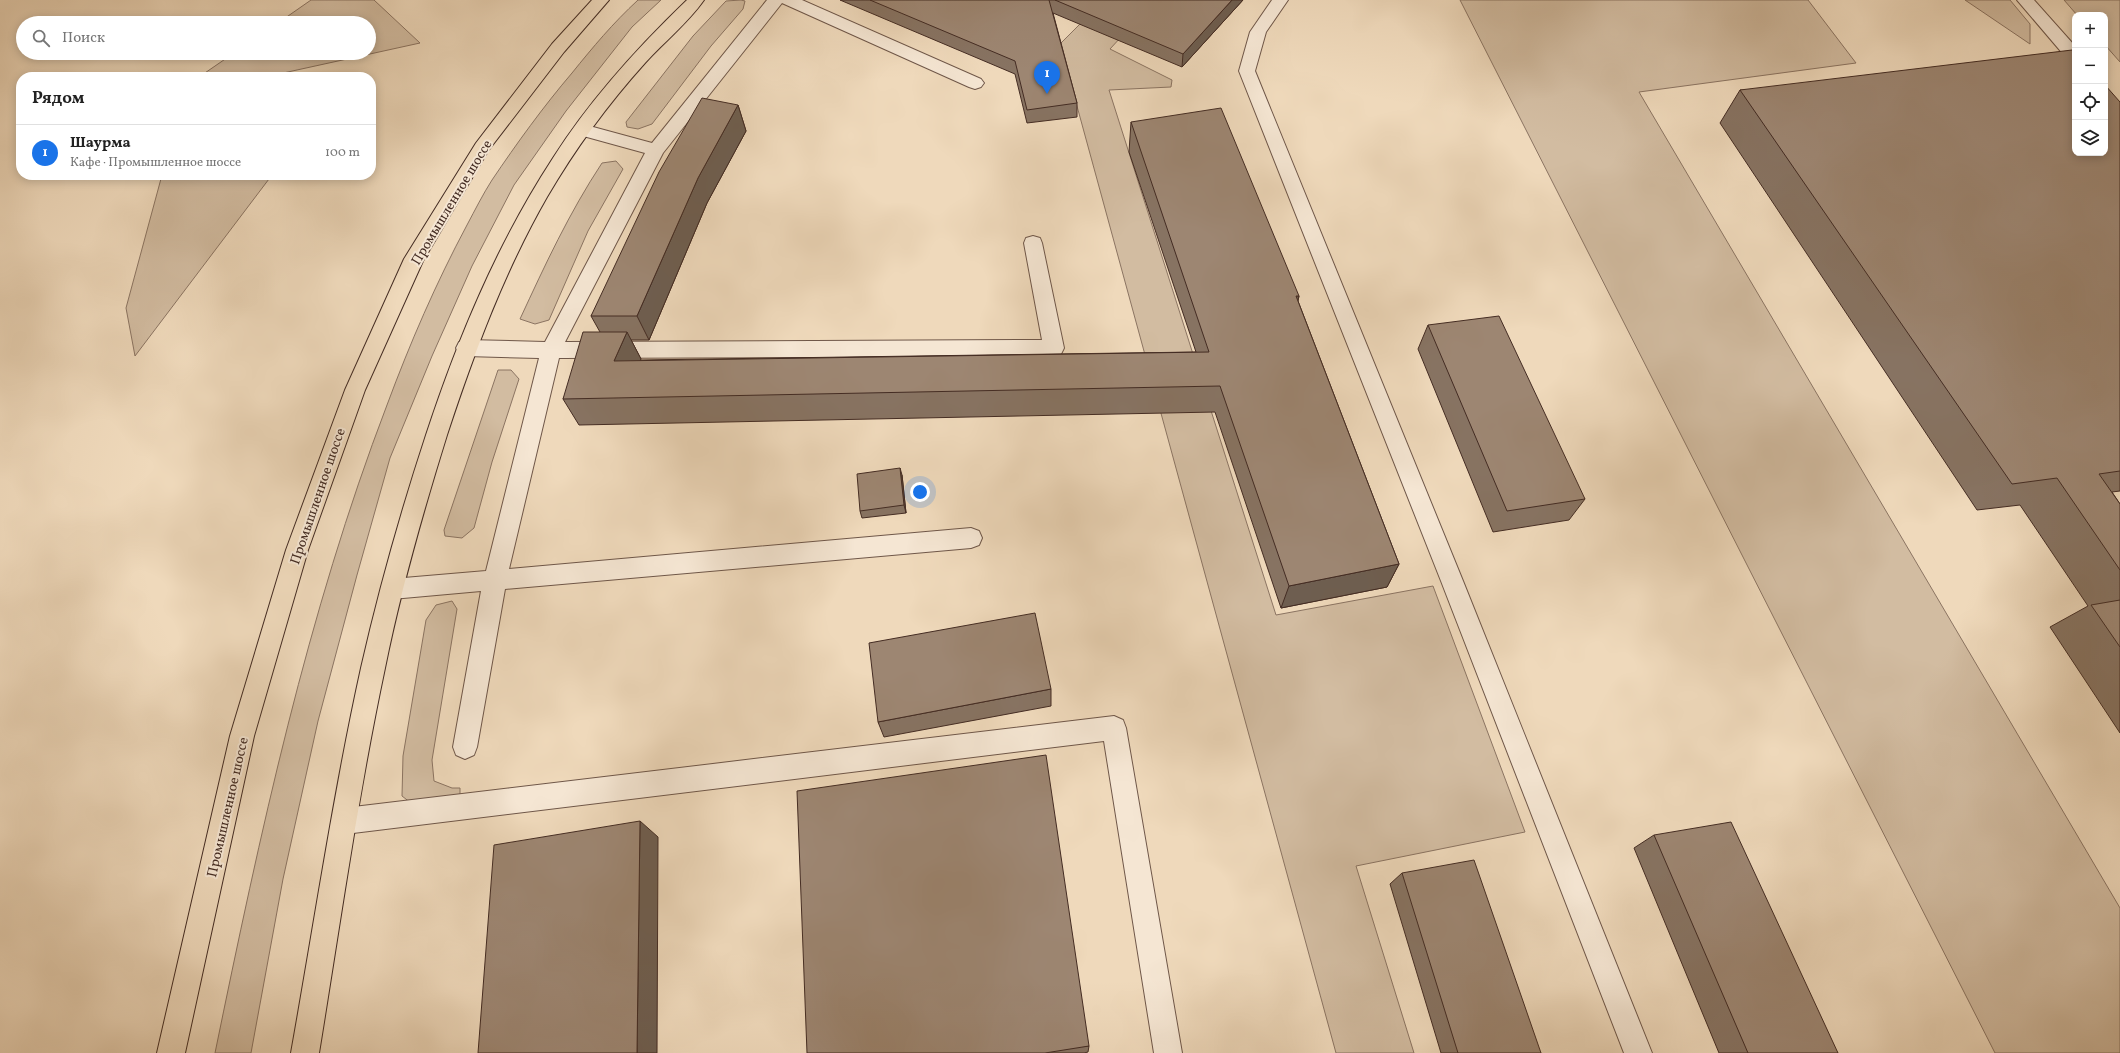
<!DOCTYPE html>
<html lang="ru">
<head>
<meta charset="utf-8">
<style>
	:root { --surface:#fff; --page:#f2f2f2; --text:#222; --muted:#767676; --line:#e0e0e0; --accent:#1a73e8 }
	body { margin:0; font-family:Vollkorn,serif; background:var(--page); color:var(--text) }
	.controls { position:absolute; right:12px; top:12px; display:grid; overflow:hidden; border-radius:8px; box-shadow:0 2px 10px #0003 }
	.controls button { width:36px; height:36px; display:grid; place-items:center; padding:0; border:0; border-bottom:1px solid var(--line); background:var(--surface); color:var(--text); font:20px sans-serif }
	.you { position:absolute; left:920px; top:492px; width:14px; height:14px; margin:-10px; border:3px solid #fff; border-radius:50%; background:#1a73e8; box-shadow:0 0 0 6px #1a73e833 }
	.badge { display:grid; place-items:center; width:26px; height:26px; border-radius:50%; background:var(--accent); color:#fff; font-size:13px; font-weight:700 }
	.pin { position:absolute; translate:-50% -33px; filter:drop-shadow(0 1px 2px #0008) }
	.pin::after { content:''; position:absolute; top:21px; width:14px; height:12px; background:inherit; clip-path:polygon(0 0,100% 0,50% 100%) }
	.list { margin:0; padding:0; list-style:none }
	h2 { display:flex; justify-content:space-between; align-items:center; height:52px; margin:0; padding:0 16px; font-size:17px }
	h2 small { font-size:13px; font-weight:400; color:var(--muted) }
	.list li { display:grid; grid-template-columns:26px 1fr auto; gap:12px; align-items:center; box-sizing:border-box; height:56px; padding:0 16px; border-top:1px solid var(--line) }
	.list b { display:block; font-size:15px; white-space:nowrap }
	.list p { margin:0; font-size:13px; white-space:nowrap; color:var(--muted) }
	.list em { font-size:13px; font-style:normal; color:var(--muted) }
	.icon { flex:none; width:22px; height:22px; fill:none; stroke:currentColor; stroke-width:2; stroke-linecap:round; stroke-linejoin:round }
	.map { position:relative; flex:none; width:2120px; height:1053px; overflow:hidden }
	.search { position:absolute; background:var(--surface); box-shadow:0 2px 10px #0003; left:16px; top:16px; width:360px; height:44px; display:flex; align-items:center; gap:10px; box-sizing:border-box; padding:0 14px; border-radius:22px; color:var(--muted); font-size:15px }
	.panel { position:absolute; background:var(--surface); box-shadow:0 2px 10px #0003; left:16px; top:72px; width:360px; height:108px; border-radius:16px }
	.map>svg:first-child { display:block }
	.green { fill:#d2bca1; stroke:#8b7462 }
	.lines { fill:none; stroke-linecap:round; stroke-linejoin:round }
	.minor-casing { stroke:#6f5749; stroke-width:2 }
	.major-casing { stroke:#442c23; stroke-width:2 }
	.minor { fill:#f5e6d3; fill-rule:evenodd }
	.major { fill:#efd9bb; fill-rule:evenodd }
	.wall { fill:#877362; stroke:#442c23 }
	.shaded-wall { fill:#6e5e50; stroke:#442c23 }
	.building { fill:#9d8672; stroke:#442c23 }
	.labels { text-anchor:middle; stroke-width:4; stroke-linejoin:round; paint-order:stroke }
	.street-label { font-size:14px; fill:#442c23; stroke:#f5e6d3 }
</style>
</head>
<body>
<div class="map">
<svg width="2120" height="1053" viewBox="0 0 2120 1053">
	<rect width="100%" height="100%" fill="#efd9bb"/>
	<filter id="stains"><feTurbulence type="fractalNoise" baseFrequency=".005" numOctaves="4"/><feColorMatrix values="0 0 0 0 .2 0 0 0 0 .09 0 0 0 0 .02 0 0 0 .5 -.17"/></filter>
	<radialGradient id="worn" r=".72"><stop offset=".6" stop-color="#630" stop-opacity="0"/><stop offset="1" stop-color="#630" stop-opacity=".3"/></radialGradient>
	<path class="green" d="M311,0h63l46,43 -155,34h-66l35,-24h135v-30h-91z
		M638,0h23l-29,27 -66,84 -52,74 -42,81 -40,90 -42,102 -33,117 -39,146 -35,158 -32,174h-36c45,-219 92,-439 172,-648 23,-62 49,-122 80,-180 8,-15 16,-31 25,-45 25,-37 51,-73 80,-107 21,-26 41,-50 66,-73z
		M741,0l4,1 -2,8 -32,37 -59,78 -14,5 -11,-2 -1,-5 67,-86 33,-35z
		M1104,0h51l-45,49 62,31 -1,7 -62,3 167,525 157,-29 92,246 -169,34 58,187h-78l-276,-1009z
		M1460,0h348l48,63 -217,29 481,816v145h-125z
		M1965,0h45l20,24v20z
		M2064,0h56v62l-15,-17v-30h-28z
		M616,161l7,8 -35,62 -39,89 -14,4 -15,-5c25,-54 49,-106 82,-156z
		M162,175h110l-137,181 -9,-48z
		M498,370h13l8,9 -27,83 -18,66 -12,10 -17,-2 -1,-6z
		M452,601l5,8 -25,151 2,21 18,7h8v14l-49,1 -9,-7 1,-40 23,-136 10,-15z"/>
	<g class="lines">
		<defs>
			<path id="minor" d="M767,0h35l179,79 3,4 -3,4 -6,2 -6,-2 -187,-84 -119,150 -98,189 477,-2 -18,-97 2,-5 7,-2 7,2 2,5 22,105 -3,6 -7,2 -495,2 -50,211 462,-41 8,3 3,7 -3,7 -8,3 -466,41 -28,158 -3,8 -9,4 -9,-4 -3,-8 28,-156 -89,8 -8,-3 -3,-7 3,-7 8,-3 94,-8 53,-213 -73,-2 -7,-2 -3,-6 3,-6 7,-2 79,2 100,-189 -69,-19 -3,-4 3,-4 6,-2 70,19z
				M1272,0h16l-22,32 -11,39 208,510 189,472h-28l-183,-472 -202,-510 11,-39z
				M2017,0h17l41,46v17l-6,-2z
				M1114,716l9,4 3,8 56,325h-28l-50,-312 -759,93 -9,-4 -4,-9 4,-9 9,-4z"/>
			<path id="major" d="M592,0h17l-45,52 -76,99 -65,110 -58,129 -57,160 -54,186 -69,317h-28l73,-317 56,-186 59,-160 59,-131 72,-116 76,-99z
				M687,0h17c-16,23 -40,42 -59,63 -37,41 -70,86 -98,134 -43,75 -73,156 -100,238 -24,77 -46,154 -62,233 -27,127 -45,257 -66,385h-28c23,-128 42,-258 70,-385 18,-79 40,-157 65,-233 32,-97 71,-191 127,-277 37,-58 84,-110 134,-158z"/>
		</defs>
		<use href="#minor" class="minor-casing"/>
		<use href="#major" class="major-casing"/>
		<use href="#minor" class="minor"/>
		<use href="#major" class="major"/>
	</g>
	<path class="wall" d="M840,0h403l-61,67 -129,-54 24,90v14l-50,6 -12,-49z
		M1740,90l380,12v389l-8,1 8,12v229l-70,-106 38,-21 -68,-101 -43,5 -257,-387z
		M738,105l8,26 -39,72 -58,137h-18l10,19 -1,1 556,-8 -67,-200 2,-30 168,174 -1,5 101,263 -12,23 -106,21 -66,-196 -636,13 -16,-26 37,-67 -9,-16z
		M1428,325l157,174 -16,21 -76,12 -75,-183z
		M902,475l4,38 -44,5 -2,-7z
		M1051,689v17l-167,31 -6,-15z
		M1654,835l184,218h-119l-85,-205z
		M1402,873l139,180h-100l-51,-169z
		M1089,1046l-1,6 -4,1h-277z"/>
	<path class="shaded-wall" d="M1232,0h11l-61,67 1,-13z
		M738,105l8,26 -39,72 -58,137 -12,-24 61,-138z
		M1296,296h3l-7,28z
		M627,332l14,27 -12,29 -15,-27z
		M900,468l2,7 4,38 -2,-8z
		M1399,564l-12,23 -106,21 8,-22z
		M640,821l18,16 -1,216h-20z"/>
	<path class="building" d="M870,0h179l28,103 -50,7 -12,-49z
		M1055,0h177l-49,54z
		M2072,50l3,3v100h30v-68l15,17v369l-21,3 21,30v66l-63,-92 -45,6 -272,-394z
		M702,98l36,7 -40,73 -61,138h-46l68,-144z
		M1221,108l78,188h-3l103,268 -110,22 -69,-200 -657,13 20,-67h44l-13,29 595,-9 -78,-230z
		M1499,316l86,183 -78,12 -79,-186z
		M900,468l4,37 -44,6 -3,-37z
		M2120,600v47l-29,-42z
		M1035,613l16,76 -173,33 -9,-79z
		M1046,755l43,291 -44,7h-238l-10,-262z
		M640,821l-3,232h-159l16,-208z
		M1731,822l107,231h-90l-94,-218z
		M1474,860l67,193h-83l-56,-180z"/>
	<g class="labels">
		<g class="street-label">
			<text transform="translate(451 202) rotate(-59)" y="5">Промышленное шоссе</text>
			<text transform="translate(317 496) rotate(-71)" y="5">Промышленное шоссе</text>
			<text transform="translate(227 807) rotate(-77)" y="5">Промышленное шоссе</text>
		</g>
	</g>
	<rect width="100%" height="100%" filter="url(#stains)"/>
	<rect width="100%" height="100%" fill="url(#worn)"/>
</svg>
<div class="controls">
<button>+</button>
<button>−</button>
<button><svg class="icon" aria-label="locate" viewBox="0 0 24 24"><circle cx="12" cy="12" r="6"/><path d="M12 2v4M12 18v4M2 12h4M18 12h4"/></svg></button>
<button><svg class="icon" aria-label="layers" viewBox="0 0 24 24"><path d="M12 4l9 5-9 5-9-5zM3 14l9 5 9-5"/></svg></button>
</div>
<div class="you"></div>
<div class="pin badge" style="left:1047px;top:94px">1</div>
<div class="search"><svg class="icon" aria-label="search" viewBox="0 0 24 24"><circle cx="10" cy="10" r="6"/><path d="M15 15l6 6"/></svg>Поиск</div>
<section class="panel">
<h2>Рядом<small></small></h2>
<ul class="list">
<li><span class="badge">1</span><div><b>Шаурма</b><p>Кафе · Промышленное шоссе</p></div><em>100 m</em></li>
</ul>
</section>
</div>
</body>
</html>
